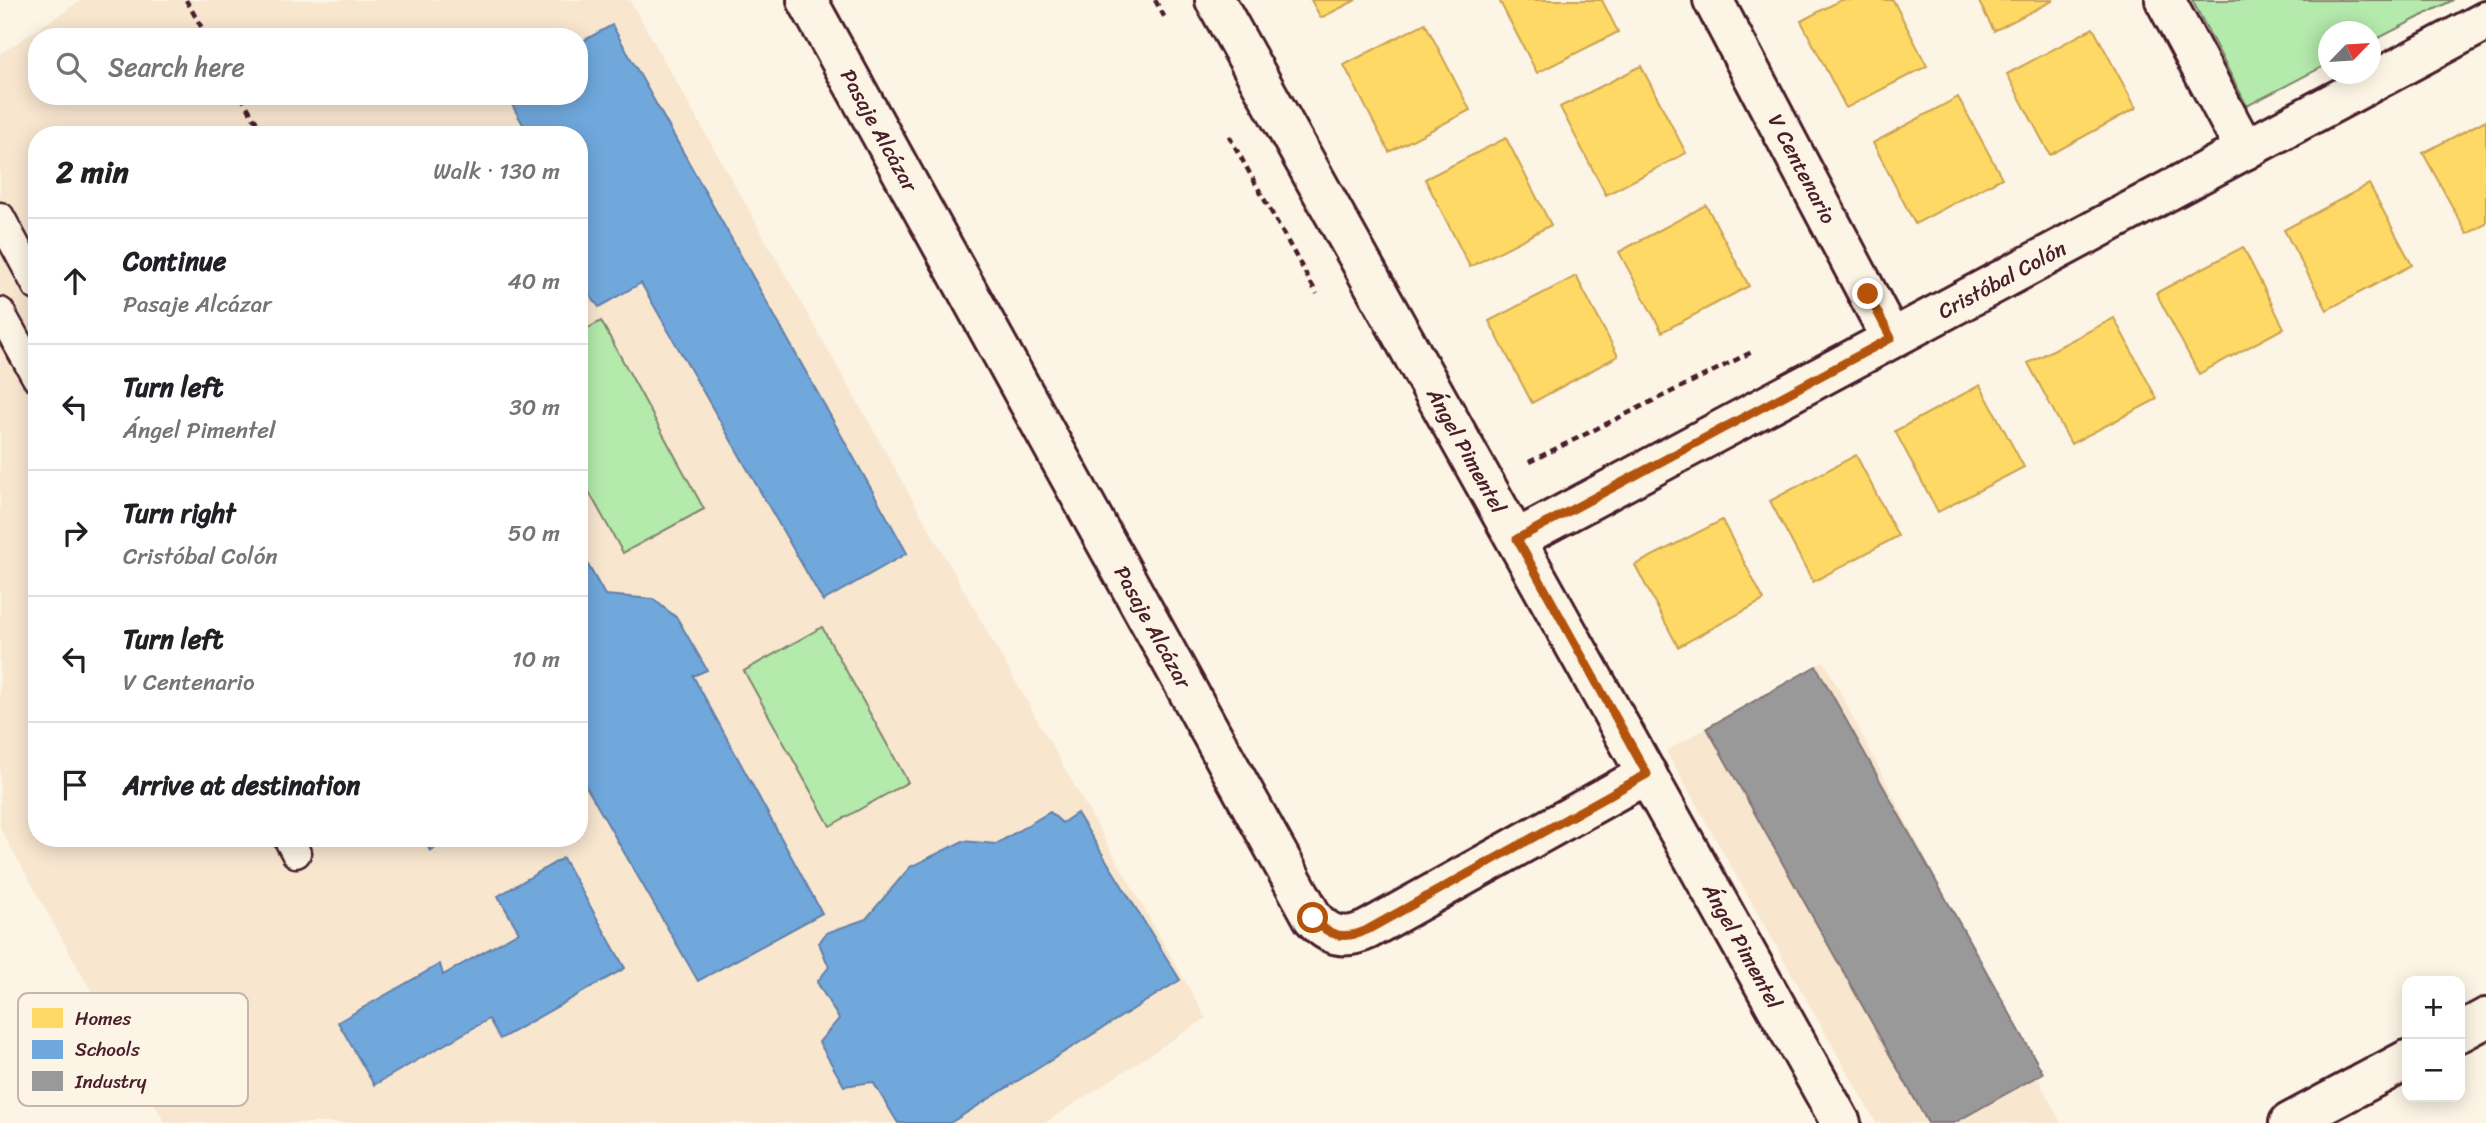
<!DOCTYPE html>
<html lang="en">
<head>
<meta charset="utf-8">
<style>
	:root { --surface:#fff; --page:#f6f6f6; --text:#202124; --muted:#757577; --line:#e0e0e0 }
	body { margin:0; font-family:Sriracha,sans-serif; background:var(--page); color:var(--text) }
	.controls { position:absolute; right:21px; bottom:21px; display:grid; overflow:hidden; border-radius:14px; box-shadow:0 4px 18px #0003 }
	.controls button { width:63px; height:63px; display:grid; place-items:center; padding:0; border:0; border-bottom:2px solid var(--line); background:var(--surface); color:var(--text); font:35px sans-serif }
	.compass { position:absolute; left:2318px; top:21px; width:63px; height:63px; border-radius:50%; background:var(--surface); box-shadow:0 4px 18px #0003; rotate:65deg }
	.stop { position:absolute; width:21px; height:21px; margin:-16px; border:5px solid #b45309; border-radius:50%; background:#fff }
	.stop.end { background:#b45309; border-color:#fff; box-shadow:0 2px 7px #0008 }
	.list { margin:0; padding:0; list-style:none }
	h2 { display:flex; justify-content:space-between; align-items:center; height:91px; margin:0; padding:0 28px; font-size:30px }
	h2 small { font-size:23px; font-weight:400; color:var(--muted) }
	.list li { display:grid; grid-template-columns:46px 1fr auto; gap:21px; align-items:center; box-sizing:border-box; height:126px; padding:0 28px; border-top:2px solid var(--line) }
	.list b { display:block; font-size:26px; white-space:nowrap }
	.list p { margin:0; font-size:23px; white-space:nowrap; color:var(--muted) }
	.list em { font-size:23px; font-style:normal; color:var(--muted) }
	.icon { flex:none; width:38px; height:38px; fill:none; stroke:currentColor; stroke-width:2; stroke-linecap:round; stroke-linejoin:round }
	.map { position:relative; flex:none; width:2486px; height:1123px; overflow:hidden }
	.search { position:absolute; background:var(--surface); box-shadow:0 4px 18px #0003; left:28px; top:28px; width:560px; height:77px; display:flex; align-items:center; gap:18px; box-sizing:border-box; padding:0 24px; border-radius:28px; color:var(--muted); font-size:26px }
	.panel { position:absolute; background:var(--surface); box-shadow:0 4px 18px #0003; left:28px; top:126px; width:560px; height:721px; border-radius:28px }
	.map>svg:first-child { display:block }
	.built { fill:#f8e6cf; fill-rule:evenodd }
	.green { fill:#b4eaac; stroke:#7f846c; stroke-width:2 }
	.homes { fill:#ffd966; stroke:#c9a154; stroke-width:2 }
	.schools { fill:#6fa8dc; stroke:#647fa7; stroke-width:2 }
	.industry { fill:#999; stroke:#817478; stroke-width:2 }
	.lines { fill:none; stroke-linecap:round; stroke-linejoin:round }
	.lane-casing { stroke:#4a1f2b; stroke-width:33 }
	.street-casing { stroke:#4a1f2b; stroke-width:44 }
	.secondary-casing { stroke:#4a1f2b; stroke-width:44 }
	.path { stroke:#4a1f2b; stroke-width:4.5; stroke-dasharray:7 5; stroke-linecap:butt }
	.lane { stroke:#fcf5e5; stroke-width:28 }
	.street { stroke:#fcf5e5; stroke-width:38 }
	.secondary { stroke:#fcf5e5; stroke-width:38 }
	.route { stroke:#b45309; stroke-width:9 }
	.labels { text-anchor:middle; stroke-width:7; stroke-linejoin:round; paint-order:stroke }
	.street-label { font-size:21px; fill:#4a1f2b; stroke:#fcf5e5 }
	.key { fill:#fcf5e5; stroke:#c7b5ad; stroke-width:2 }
	.key-label { font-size:19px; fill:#4a1f2b }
</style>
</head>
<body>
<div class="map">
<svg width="2486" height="1123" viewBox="0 0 2486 1123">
	<rect width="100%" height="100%" fill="#fcf5e5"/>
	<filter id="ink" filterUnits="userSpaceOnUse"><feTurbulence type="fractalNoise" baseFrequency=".0143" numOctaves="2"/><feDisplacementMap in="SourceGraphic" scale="14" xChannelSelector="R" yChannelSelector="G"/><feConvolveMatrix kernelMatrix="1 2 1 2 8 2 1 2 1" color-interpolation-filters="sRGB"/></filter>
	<g filter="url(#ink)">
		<path class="built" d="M82,0h548l576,1018 -161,105h-880l-165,-295v-774zM37,37h542v59h-542zM37,135h542v703h-542z
			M1824,661l237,462h-185l-210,-372z"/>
		<path class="green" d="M2192,0h261l-82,42 -1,-10h-42v32l-81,42z
			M601,321l103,188 -81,44 -44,-79v-141z
			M822,627l86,155 -78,44 -86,-155z"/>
		<path class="homes" d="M1311,0h45l-35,18z
			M1499,0h103l16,32 -81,41z
			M1841,0h52l34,66 -81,42 -45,-87z
			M1978,0h76l-60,31z
			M1425,23l45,87 -81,42 -45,-87z
			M2093,28l43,80 -86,47 -43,-81z
			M1641,66l45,87 -80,42 -46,-88z
			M1958,97l44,81 -87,46 -42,-81z
			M2486,120v104l-19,10 -44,-81z
			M1506,138l45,87 -81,42 -45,-88z
			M2369,184l43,81 -85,45 -43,-80z
			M1706,205l43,81 -87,46 -43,-80z
			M2243,247l41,81 -85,46 -43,-81z
			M1576,276l42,80 -86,47 -43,-82z
			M2114,318l43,81 -86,45 -43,-81z
			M1980,385l44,82 -86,45 -43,-81z
			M1856,455l42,81 -85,46 -43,-81z
			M1722,520l42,80 -86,47 -43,-82z"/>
		<path class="schools" d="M612,25l295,528 -84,48 -182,-318 -42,24 -11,-14 -9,5v-163h-50l-22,-39h72v-53z
			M579,549l26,46 48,4 24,19 30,52 -14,6 129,237 -124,68 -119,-207z
			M1050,812l12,11 15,-10 103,167 -230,143h-52l-25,-41 -29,4 -25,-44 20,-23 -22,-37 12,-15 -10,-24 7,-10 40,-14 44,-52 53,-26 33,3z
			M423,838h31l-24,13z
			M563,858l62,110 -125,71 -11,-20 -115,66 -36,-63 102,-58 3,11 76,-43 -21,-36z"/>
		<path class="industry" d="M1816,666l227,407 -89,50h-26l-221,-395z"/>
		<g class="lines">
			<defs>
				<path id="lane" d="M0,217l37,69
					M0,312l37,66
					M288,838l8,15"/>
				<g id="street">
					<path id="s1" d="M807,0l506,918c16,19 32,22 54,12l280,-156"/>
					<path id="s2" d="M1713,0l178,338"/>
					<path d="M2165,0l80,150"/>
					<path id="s3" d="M1517,539l969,-518"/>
					<path d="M2460,1032l26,-14"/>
					<path d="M2289,1123l118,-63"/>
				</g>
				<g id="secondary">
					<path id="s4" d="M1215,0l626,1123"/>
				</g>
			</defs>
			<use href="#lane" class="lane-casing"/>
			<use href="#street" class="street-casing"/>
			<use href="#secondary" class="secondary-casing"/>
			<path class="path" d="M186,0l21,37
				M1155,0l10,18
				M241,96l23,39
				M1229,136l88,158
				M1529,462l225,-111"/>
			<use href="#lane" class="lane"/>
			<use href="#street" class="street"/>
			<use href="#secondary" class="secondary"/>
		</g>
	</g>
	<g class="lines" filter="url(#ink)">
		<path class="route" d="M1313,918c16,19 32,22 54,12l280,-156 -130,-235 374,-201 -23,-44"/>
	</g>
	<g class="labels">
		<g class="street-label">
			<text dy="7" stroke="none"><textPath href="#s1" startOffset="149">Pasaje Alcázar</textPath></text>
			<text dy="7" stroke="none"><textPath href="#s2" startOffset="191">V Centenario</textPath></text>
			<text dy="7" stroke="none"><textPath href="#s3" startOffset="550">Cristóbal Colón</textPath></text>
			<text dy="7" stroke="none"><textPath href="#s4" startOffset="516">Ángel Pimentel</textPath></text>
			<text dy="7" stroke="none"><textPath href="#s1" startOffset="716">Pasaje Alcázar</textPath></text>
			<text dy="7" stroke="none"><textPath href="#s4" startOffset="1083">Ángel Pimentel</textPath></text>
		</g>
	</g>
	<rect x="18" y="993" width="230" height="113" rx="10" class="key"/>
	<rect x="32" y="1008" width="31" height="20" fill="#ffd966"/>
	<rect x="32" y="1040" width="31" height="19" fill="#6fa8dc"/>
	<rect x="32" y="1071" width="31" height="20" fill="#999"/>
	<g class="key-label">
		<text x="75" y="1025">Homes</text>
		<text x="75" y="1056">Schools</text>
		<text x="75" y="1088">Industry</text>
	</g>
</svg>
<div class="controls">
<button>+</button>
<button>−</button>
</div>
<svg class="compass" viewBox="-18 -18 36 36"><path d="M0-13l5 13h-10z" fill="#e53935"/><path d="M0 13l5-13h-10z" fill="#757577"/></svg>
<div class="stop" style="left:1313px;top:918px"></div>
<div class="stop end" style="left:1868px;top:294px"></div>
<div class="search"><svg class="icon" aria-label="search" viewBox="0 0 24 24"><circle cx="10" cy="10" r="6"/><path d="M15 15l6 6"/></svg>Search here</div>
<section class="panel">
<h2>2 min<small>Walk · 130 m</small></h2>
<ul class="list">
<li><svg class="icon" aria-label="ahead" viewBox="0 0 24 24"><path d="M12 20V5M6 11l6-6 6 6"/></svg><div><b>Continue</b><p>Pasaje Alcázar</p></div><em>40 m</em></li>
<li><svg class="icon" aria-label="left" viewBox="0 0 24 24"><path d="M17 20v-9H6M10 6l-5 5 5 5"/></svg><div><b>Turn left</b><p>Ángel Pimentel</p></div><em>30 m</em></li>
<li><svg class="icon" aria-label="right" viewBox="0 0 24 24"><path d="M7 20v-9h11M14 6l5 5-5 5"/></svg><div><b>Turn right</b><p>Cristóbal Colón</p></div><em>50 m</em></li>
<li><svg class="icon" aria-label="left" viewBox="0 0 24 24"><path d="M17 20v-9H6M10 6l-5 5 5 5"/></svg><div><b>Turn left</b><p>V Centenario</p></div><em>10 m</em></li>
<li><svg class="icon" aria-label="arrive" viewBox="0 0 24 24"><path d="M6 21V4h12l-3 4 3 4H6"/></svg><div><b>Arrive at destination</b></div></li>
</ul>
</section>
</div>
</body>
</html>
